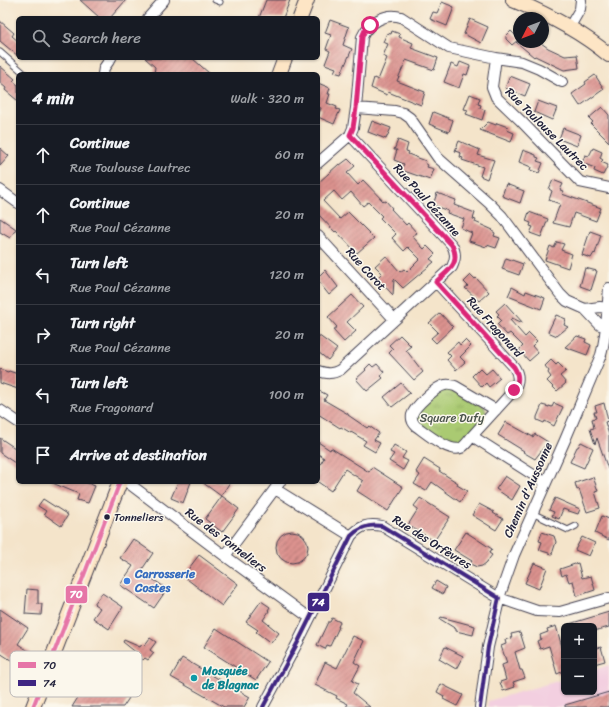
<!DOCTYPE html>
<html lang="en">
<head>
<meta charset="utf-8">
<style>
	:root { --surface:#171b24; --page:#20242c; --text:#f1f3f6; --muted:#9ea1a6; --line:#363941 }
	body { margin:0; font-family:Sriracha,sans-serif; background:var(--page); color:var(--text) }
	.controls { position:absolute; right:12px; bottom:12px; display:grid; overflow:hidden; border-radius:6px; box-shadow:0 1px 3px #0004 }
	.controls button { width:36px; height:36px; display:grid; place-items:center; padding:0; border:0; border-bottom:1px solid var(--line); background:var(--surface); color:var(--text); font:20px sans-serif }
	.compass { position:absolute; left:513px; top:12px; width:36px; height:36px; border-radius:50%; background:var(--surface); box-shadow:0 1px 3px #0004; rotate:228deg }
	.stop { position:absolute; width:12px; height:12px; margin:-9px; border:3px solid #db2777; border-radius:50%; background:#fff }
	.stop.end { background:#db2777; border-color:#fff; box-shadow:0 1px 4px #0008 }
	.list { margin:0; padding:0; list-style:none }
	h2 { display:flex; justify-content:space-between; align-items:center; height:52px; margin:0; padding:0 16px; font-size:17px }
	h2 small { font-size:13px; font-weight:400; color:var(--muted) }
	.list li { display:grid; grid-template-columns:26px 1fr auto; gap:12px; align-items:center; box-sizing:border-box; height:60px; padding:0 16px; border-top:1px solid var(--line) }
	.list b { display:block; font-size:15px; white-space:nowrap }
	.list p { margin:0; font-size:13px; white-space:nowrap; color:var(--muted) }
	.list em { font-size:13px; font-style:normal; color:var(--muted) }
	.icon { flex:none; width:22px; height:22px; fill:none; stroke:currentColor; stroke-width:2; stroke-linecap:round; stroke-linejoin:round }
	.map { position:relative; flex:none; width:609px; height:707px; overflow:hidden }
	.search { position:absolute; background:var(--surface); box-shadow:0 1px 3px #0004; left:16px; top:16px; width:304px; height:44px; display:flex; align-items:center; gap:10px; box-sizing:border-box; padding:0 14px; border-radius:6px; color:var(--muted); font-size:15px }
	.panel { position:absolute; background:var(--surface); box-shadow:0 1px 3px #0004; left:16px; top:72px; width:304px; height:412px; border-radius:6px }
	.map>svg:first-child { display:block }
	.built { fill:#f3cfe0 }
	.park { fill:url(#park-tufts); stroke:#667656 }
	.building { fill:url(#building-hatch) }
	.lines { fill:none; stroke-linecap:round; stroke-linejoin:round }
	.lane-casing { stroke:#423f50; stroke-width:7 }
	.street-casing { stroke:#423f50; stroke-width:12 }
	.secondary-casing { stroke:#423f50; stroke-width:16 }
	.lane { stroke:#fff; stroke-width:5 }
	.street { stroke:#fff; stroke-width:10 }
	.secondary { stroke:#fde5c5; stroke-width:14 }
	.bus-1-casing { stroke:#fbf7ec; stroke-width:7 }
	.bus-2-casing { stroke:#fbf7ec; stroke-width:7 }
	.bus-1 { stroke:#e675a7; stroke-width:4 }
	.bus-2 { stroke:#3f2682; stroke-width:4 }
	.route { stroke:#db2777; stroke-width:5 }
	.bus-dot { fill:#22223b; stroke:#fbf7ec; stroke-width:1.5 }
	.shop-dot { fill:#3f7fe0; stroke:#fbf7ec; stroke-width:1.5 }
	.culture-dot { fill:#0f9aa8; stroke:#fbf7ec; stroke-width:1.5 }
	.labels { text-anchor:middle; stroke-width:3; stroke-linejoin:round; paint-order:stroke }
	.bus-label { font-size:11px; fill:#22223b; stroke:#fbf7ec; text-anchor:start }
	.street-label { font-size:12px; fill:#22223b; stroke:#fbf7ec }
	.park-label { font-size:12px; fill:#4b544c; stroke:#fbf7ec }
	.shop-label { font-size:12px; font-weight:bold; fill:#366cbe; stroke:#fbf7ec; text-anchor:start }
	.culture-label { font-size:12px; font-weight:bold; fill:#0d838f; stroke:#fbf7ec; text-anchor:start }
	.key { fill:#fbf7ec; stroke:#bab7b7; stroke-width:1 }
	.key-label { font-size:11px; fill:#22223b }
	.line-badge { stroke:#fbf7ec; stroke-width:1.5 }
	.badge-label { font-size:11px; text-anchor:middle; font-weight:bold; fill:#fff }
</style>
</head>
<body>
<div class="map">
<svg width="609" height="707" viewBox="0 0 609 707">
	<defs>
		<pattern id="park-tufts" width="24" height="20" patternUnits="userSpaceOnUse"><rect width="24" height="20" fill="#aaca72"/><path d="M3 7l-1-3M5 7V3M7 7l1-3M15 17l-1-3M17 17v-4M19 17l1-3" fill="none" stroke="#92ad64"/></pattern>
		<pattern id="building-hatch" width="6" height="6" patternUnits="userSpaceOnUse"><rect width="6" height="6" fill="#db928e"/><path d="M-1 1l2-2M0 6l6-6M5 7l2-2" fill="none" stroke="#b17775"/></pattern>
	</defs>
	<rect width="100%" height="100%" fill="#fbf7ec"/>
	<filter id="ink" filterUnits="userSpaceOnUse"><feTurbulence type="fractalNoise" baseFrequency=".025" numOctaves="2"/><feDisplacementMap in="SourceGraphic" scale="8" xChannelSelector="R" yChannelSelector="G"/><feConvolveMatrix kernelMatrix="1 2 1 2 8 2 1 2 1" color-interpolation-filters="sRGB"/></filter>
	<filter id="wash" filterUnits="userSpaceOnUse"><feTurbulence type="fractalNoise" baseFrequency=".012" numOctaves="4" result="noise"/><feDisplacementMap in="SourceGraphic" scale="16" xChannelSelector="R" yChannelSelector="G"/><feGaussianBlur stdDeviation="0.9" result="paint"/><feColorMatrix in="noise" values="0 0 0 0 0 0 0 0 0 0 0 0 0 0 0 0 0 1.4 0 .05"/><feComposite in="paint" operator="in"/></filter>
	<g filter="url(#wash)">
		<rect width="100%" height="100%" fill="#f4e4ca"/>
		<path class="built" d="M609,665v42h-121v-6l76,-22v13h30v-22z"/>
		<path class="park" d="M443,388l9,1 32,17 3,9 -24,28 -10,3 -34,-21 -4,-7 4,-8z"/>
		<g id="blocks">
			<path class="building" d="M80,0h46l-16,18h-10z
				M266,0h24l-7,18h-24z
				M442,2l12,5 -7,19 -17,-7 3,-7 4,1z
				M470,19l18,8 -7,16 -17,-9z
				M330,20l19,7 -6,18 9,4 -11,25 -7,-2 2,-4 -11,-4 5,-13 -4,-2 5,-14 -6,-2z
				M0,21l14,12 -2,3 6,5v15l-18,-15z
				M392,31l8,3 -1,3 14,6 -2,5 27,10 -4,12 -28,-10 -9,21 28,11 -4,13 -33,-13 -1,3 -16,-7 3,-10 4,2 9,-22 -4,-2 5,-12 -5,-2 4,-9 4,1z
				M511,31l8,8 -7,6 -6,-6v-3z
				M516,42l25,1 7,5 17,8 12,-1 2,13 -15,2 -29,-14 -1,1z
				M145,58h47l18,16h-56l1,-7z
				M460,62l10,4 -3,9 -3,-1 -5,14 -15,-6 7,-18 7,3z
				M0,66l15,13 -2,2 5,4v16l-13,-11 1,-2 -6,-5z
				M595,75l9,14 -24,17 -8,-12 14,-10 -1,-2z
				M510,76l20,8 -5,12 -20,-8z
				M318,83l12,5 -2,6h2l-3,9 10,4 -1,2 4,1 -6,14 -16,-7 3,-9 -3,-1z
				M470,94l10,4 -2,6 3,1 -1,3 5,2 -3,10 -16,-6 2,-4 -4,-1z
				M538,101l19,7 -5,12 -18,-8z
				M602,107l7,8v27l-18,-18 2,-2 -4,-4z
				M433,112l20,8 -4,12 -20,-8z
				M372,121l19,7 -5,11 -18,-7z
				M488,122l8,3 1,-2 11,4 -1,3 7,3 -3,9 -31,-12z
				M563,128l18,7 -4,11 -18,-7z
				M398,140l10,4 -2,7 3,1 -1,2 18,7 -1,2 3,2 -1,2 7,2 -4,11 -29,-10 3,-6 -10,-4 3,-10h-3z
				M459,141l21,9 -2,5 16,5 -7,19 -7,-3 3,-9 -21,-7 1,-2 -3,-1 1,-4 -6,-2z
				M0,148l9,8 -9,10z
				M593,148l9,4 -2,6 3,2 -2,2 7,3 -5,10 -9,-4 1,-3 -13,-5 3,-8 4,1z
				M523,150l13,5v2l3,1 -2,3 6,2 -4,10 -9,-3 1,-3 -12,-5z
				M348,159l7,7 -8,7 11,12 5,-5 21,22 2,-1 6,7 -1,1 15,16 2,-2 9,10 -5,3 12,13 3,-3 8,8 -5,5 4,3 -31,26 -9,-9 -1,16 -16,-17 5,-5 -7,-7 11,-10 14,16 4,-3 3,3 13,-13 -12,-12 -4,4 -12,-13 4,-4 -16,-16 2,-2 -14,-14 -5,4 -12,-14 -9,8 -8,-9 -11,10 17,18 8,-7 26,26 -17,15 -21,-22 -1,1 -17,-18v-31l21,-19 1,1z
				M553,180l10,4 -3,6 4,1 -2,3 39,14 -5,13 -22,-8 -5,14 -16,-4 7,-19 -11,-4 3,-9 -3,-2z
				M506,184l18,7 -4,12 -18,-7z
				M437,193l19,7 -2,5 21,8 -2,6 3,1 -1,2 18,8 -1,1 3,2 -1,3 6,2 -4,10 -9,-3 -1,2 -17,-6 3,-8 -11,-5 3,-9 -17,-6 1,-2 -15,-6z
				M529,212l19,7 -7,18 -11,-4 3,-6 -3,-1 1,-3 -5,-2z
				M0,218l16,11 -6,9 -10,-6z
				M590,231l11,4 -6,19 -1,-1 -3,5 -9,-3z
				M557,242l7,2 -3,6 11,4 -4,14 -23,-8 5,-14 4,2z
				M506,258l17,6 -4,11 -17,-6z
				M585,268l12,3 -6,19 -11,-4z
				M325,270l13,17 -9,8 -11,-14v-4z
				M471,275l4,4 1,-1 13,14 -10,9 -14,-13 3,-2 -4,-4z
				M512,287l13,7 1,-3 19,7 -4,11 -33,-13z
				M352,295l11,12 -16,15 9,9 -12,11 -11,-12 4,-3 -9,-10z
				M505,303l18,20 -11,-5 -2,2 15,17 4,-4 8,8 -5,5 6,7 -9,8 -10,-11 4,-4 -13,-13 -3,2 -10,-11 4,-4 -4,-4 2,-2 -3,-3z
				M440,313l13,14 -17,16 -5,-5 7,-6 -9,-9z
				M556,315l10,4 -2,6 4,2 -11,9 -9,-4z
				M318,335l19,14 -9,11 -10,-8z
				M400,335l11,11 -5,4 17,22 -9,8 -25,-27 4,-4 -4,-4z
				M577,336l9,3 -1,3 6,3 -4,10 -22,-8z
				M465,340l6,6 -11,11 5,5 -9,8 -9,-10 4,-4 -4,-4 11,-10 2,3z
				M551,360l5,5 2,-2 8,8 -6,5 6,7 -9,8 -10,-10 4,-4 -3,-4 1,-2 -4,-5z
				M370,364l3,3 4,-3 7,8 -3,4 2,2 -16,13 -11,-12 10,-9 -1,-1z
				M480,368l6,6 6,-5 8,9 -11,9 -3,-4 -4,4 -10,-11z
				M0,369l8,3 1,-1 9,3v15l-18,-6z
				M401,383l9,10 -18,14 -8,-10z
				M318,390l9,5 -3,5 24,14v1l19,13 2,-2 10,7 -5,7 6,3 -5,9 -12,-7 3,-4 -15,-9v1l-10,-6 -1,1 -22,-14z
				M554,403l9,4 -9,19 -9,-5 -1,2 -7,-3v-3l5,-12 7,2v-1l3,1z
				M604,403l4,18 -3,1 4,13v33l-1,1 -11,-31 -2,6 -5,-15 4,-1 -2,-9 4,-1 -2,-6h3l-2,-6z
				M506,422l27,15 2,-3 13,8 -13,17 -12,-7 1,-1 -26,-16z
				M0,438l18,12v15l-18,-12z
				M318,442l12,8 1,-2 38,24 3,-5 31,20 -15,24 -31,-20 6,-10 -18,-12 -14,22 -13,-9v-14l6,-10 -6,-4z
				M581,442l12,6 -9,20 -14,-6 7,-15h1z
				M394,445l12,7 -4,6 6,3 -5,9 -14,-9 5,-7 -4,-2z
				M424,459l16,10 -1,2 19,12 -1,2 10,6 -7,11 -28,-20 -6,9 -12,-7 6,-9 -4,-3z
				M505,476l15,10 -8,14 -16,-11z
				M593,477l5,14 -3,1 5,16 -13,4 -8,-23 -2,1 -2,-7z
				M50,482h35l10,4 -7,17 -11,-3 2,-6z
				M178,482h13l-8,21 -12,-5z
				M202,482h28l-9,14z
				M222,496l17,13 -17,23 -17,-13z
				M420,498l30,19 -16,24 -26,-16 10,-16 -4,-3z
				M555,498l25,11 -2,5 -15,-5 -4,10 -7,-3 2,-4 -5,-2z
				M43,499l25,16 -7,11 -17,-12 2,-3 -8,-5z
				M479,504l15,8 -1,1 10,6 -7,11 -24,-15z
				M602,516l7,3v21l-14,-7z
				M276 547a16 16 0 1 1 32 0a16 16 0 1 1-32 0Z
				M466,532l26,17 -3,4 3,2 -6,8 -4,3 -5,1 -7,-3 2,-3 -18,-11z
				M542,532l12,4 2,6 -4,12 -13,-4 3,-8 -3,-1z
				M582,537l13,6 -6,13 -14,-6z
				M133,539l20,14 -12,18 26,18 -13,19 -34,-23 13,-19 -13,-8z
				M199,555l39,29 -16,22 -39,-30z
				M534,563l13,5 -8,21 -14,-6z
				M578,563l4,15 9,-2 4,14 -18,6 -4,-15 -4,1 -3,-8 -4,2 -2,-7z
				M436,581l10,6 -3,7 -11,-6z
				M27,589l11,1v14h4l-1,11 -16,-1z
				M102,593l21,14 -14,22 -16,-11 7,-10 -6,-4z
				M261,601l9,6 -2,3 1,1 -6,9 16,13 -8,10 -15,-11 2,-2 -12,-8z
				M0,609l28,19 -10,16 12,8 -10,14 -20,-13z
				M609,612v15l-15,4v-5h-24l-1,-2z
				M441,617l34,9 -2,9 -17,-4v-2l-16,-10z
				M332,618l8,4 -2,5h1l-9,19 -3,-1 -2,4 -8,-4 11,-23h2z
				M556,626l8,28v17l-7,3 -8,-28 -9,3 -3,-8 4,-2 -1,-4 8,-3 -1,-3z
				M216,628l52,34 -12,18 -52,-33z
				M520,632l5,16 -10,4 5,18h2l3,8 -12,4 2,5 -12,4 -3,-9 6,-2 -4,-15 5,-2 -6,-17 5,-2 -1,-4 7,-2 -1,-4z
				M353,636l11,5 -10,21 6,4 -8,15 6,3 -5,9 17,14h-24l2,-3 -12,-6 1,-2 -22,-11 10,-23 12,6z
				M150,638l6,4 -6,8 4,3 -6,7 -3,-2 -2,2 -6,-4 1,-2 -15,-12 1,-2 16,7 2,-3 2,2z
				M445,647l18,9 -7,13 -17,-10z
				M601,647l4,14 -11,3v-15z
				M182,658l68,39 -6,10h-20l-53,-30z
				M92,675l37,23 -6,9h-51z
				M441,684l22,11 -6,11 -14,-7 1,-3 -7,-4z
				M609,692v15h-44v-2z"/>
		</g>
	</g>
	<g filter="url(#ink)">
		<use href="#blocks" fill-opacity="0" stroke="#423f50" stroke-width="1"/>
		<g class="lines">
			<defs>
				<path id="lane" d="M215,0l5,2
					M0,52l25,22
					M532,513l36,17 8,-4"/>
				<path id="street" d="M148,18l16,-18
					M569,28l11,-19 1,-9
					M496,58l26,4 17,7 23,13
					M103,74l1,-6 7,-10
					M318,163l32,-28
					M0,190l18,13
					M318,236l76,83
					M436,282l78,85c5,8 5,14 0,23l-42,46 74,47
					M585,309l15,-2 7,1
					M605,325h-5l-15,-16 -18,-8 -7,-7 -58,-78 -13,-13 -51,-45 -28,-40 -7,-5 -8,-2 -39,-3 6,-71c6,-14 24,-25 39,-20l48,31 47,10 -4,29 4,10 25,24 59,61 29,6
					M318,371c9,3 14,3 22,-1l112,-103c4,-9 4,-14 0,-22l-102,-110 3,-7 3,-20
					M0,410l18,12
					M472,436c-3,4 -6,9 -11,12 -12,5 -35,-15 -45,-22 -3,-3 -5,-6 -4,-11 2,-8 25,-29 33,-30 3,-1 6,0 10,1l41,24
					M127,482l98,74 85,62
					M275,489l76,47
					M225,556l55,-74
					M263,707l35,-65 53,-106c9,-10 17,-13 31,-10l117,72 38,13 23,1 49,-14
					M480,707l8,-60 13,-55 13,-37 51,-115 36,-85c6,-21 6,-45 8,-67"/>
				<path id="secondary" d="M513,0c34,14 67,31 96,55
					M300,18l7,-18
					M279,74l6,-16
					M33,707l87,-225"/>
			</defs>
			<use href="#lane" class="lane-casing"/>
			<use href="#street" class="street-casing"/>
			<use href="#secondary" class="secondary-casing"/>
			<use href="#lane" class="lane"/>
			<use href="#street" class="street"/>
			<use href="#secondary" class="secondary"/>
			<defs>
				<path id="bus-1" d="M33,707l87,-225"/>
				<path id="bus-2" d="M263,707l35,-65 53,-106c9,-9 18,-12 31,-10l117,72 -11,49 -8,60"/>
			</defs>
			<use href="#bus-1" class="bus-1-casing"/>
			<use href="#bus-2" class="bus-2-casing"/>
			<use href="#bus-1" class="bus-1"/>
			<use href="#bus-2" class="bus-2"/>
		</g>
	</g>
	<g class="lines" filter="url(#ink)">
		<path class="route" d="M370,25l-5,5 -3,7 -6,71 -3,20 -3,7 102,110c9,19 -3,25 -16,37l78,85c5,8 5,14 0,23"/>
	</g>
	<circle class="bus-dot" cx="107" cy="517" r="3.5"/>
	<circle class="shop-dot" cx="127" cy="581" r="4"/>
	<circle class="culture-dot" cx="194" cy="678" r="4"/>
	<g class="labels">
		<g class="bus-label">
			<text x="114" y="521">Tonneliers</text>
		</g>
		<g class="street-label">
			<text transform="translate(547 129) rotate(45)" y="4">Rue Toulouse Lautrec</text>
			<text transform="translate(427 200) rotate(48)" y="4">Rue Paul Cézanne</text>
			<text transform="translate(366 269) rotate(48)" y="4">Rue Corot</text>
			<text transform="translate(495 327) rotate(48)" y="4">Rue Fragonard</text>
			<text transform="translate(528 490) rotate(-66)" y="4">Chemin d'Aussonne</text>
			<text transform="translate(226 540) rotate(37)" y="4">Rue des Tonneliers</text>
			<text transform="translate(432 542) rotate(32)" y="4">Rue des Orfèvres</text>
		</g>
		<g class="park-label">
			<text x="452" y="422">Square Dufy</text>
		</g>
		<g class="shop-label">
			<text x="135" y="578">Carrosserie<tspan x="135" dy="14">Costes</tspan></text>
		</g>
		<g class="culture-label">
			<text x="202" y="675">Mosquée<tspan x="202" dy="14">de Blagnac</tspan></text>
		</g>
	</g>
	<rect x="10" y="651" width="132" height="46" rx="6" class="key"/>
	<rect x="18" y="662" width="18" height="6" fill="#e675a7"/>
	<rect x="18" y="680" width="18" height="6" fill="#3f2682"/>
	<g class="key-label">
		<text x="43" y="669">70</text>
		<text x="43" y="687">74</text>
	</g>
	<g class="line-badge">
		<rect x="65" y="585" width="23" height="19" rx="4" fill="#e675a7"/>
		<rect x="307" y="592" width="23" height="20" rx="4" fill="#3f2682"/>
	</g>
	<g class="badge-label">
		<text x="76" y="598">70</text>
		<text x="318" y="606">74</text>
	</g>
</svg>
<div class="controls">
<button>+</button>
<button>−</button>
</div>
<svg class="compass" viewBox="-18 -18 36 36"><path d="M0-13l5 13h-10z" fill="#e53935"/><path d="M0 13l5-13h-10z" fill="#9ea1a6"/></svg>
<div class="stop" style="left:370px;top:25px"></div>
<div class="stop end" style="left:514px;top:390px"></div>
<div class="search"><svg class="icon" aria-label="search" viewBox="0 0 24 24"><circle cx="10" cy="10" r="6"/><path d="M15 15l6 6"/></svg>Search here</div>
<section class="panel">
<h2>4 min<small>Walk · 320 m</small></h2>
<ul class="list">
<li><svg class="icon" aria-label="ahead" viewBox="0 0 24 24"><path d="M12 20V5M6 11l6-6 6 6"/></svg><div><b>Continue</b><p>Rue Toulouse Lautrec</p></div><em>60 m</em></li>
<li><svg class="icon" aria-label="ahead" viewBox="0 0 24 24"><path d="M12 20V5M6 11l6-6 6 6"/></svg><div><b>Continue</b><p>Rue Paul Cézanne</p></div><em>20 m</em></li>
<li><svg class="icon" aria-label="left" viewBox="0 0 24 24"><path d="M17 20v-9H6M10 6l-5 5 5 5"/></svg><div><b>Turn left</b><p>Rue Paul Cézanne</p></div><em>120 m</em></li>
<li><svg class="icon" aria-label="right" viewBox="0 0 24 24"><path d="M7 20v-9h11M14 6l5 5-5 5"/></svg><div><b>Turn right</b><p>Rue Paul Cézanne</p></div><em>20 m</em></li>
<li><svg class="icon" aria-label="left" viewBox="0 0 24 24"><path d="M17 20v-9H6M10 6l-5 5 5 5"/></svg><div><b>Turn left</b><p>Rue Fragonard</p></div><em>100 m</em></li>
<li><svg class="icon" aria-label="arrive" viewBox="0 0 24 24"><path d="M6 21V4h12l-3 4 3 4H6"/></svg><div><b>Arrive at destination</b></div></li>
</ul>
</section>
</div>
</body>
</html>
